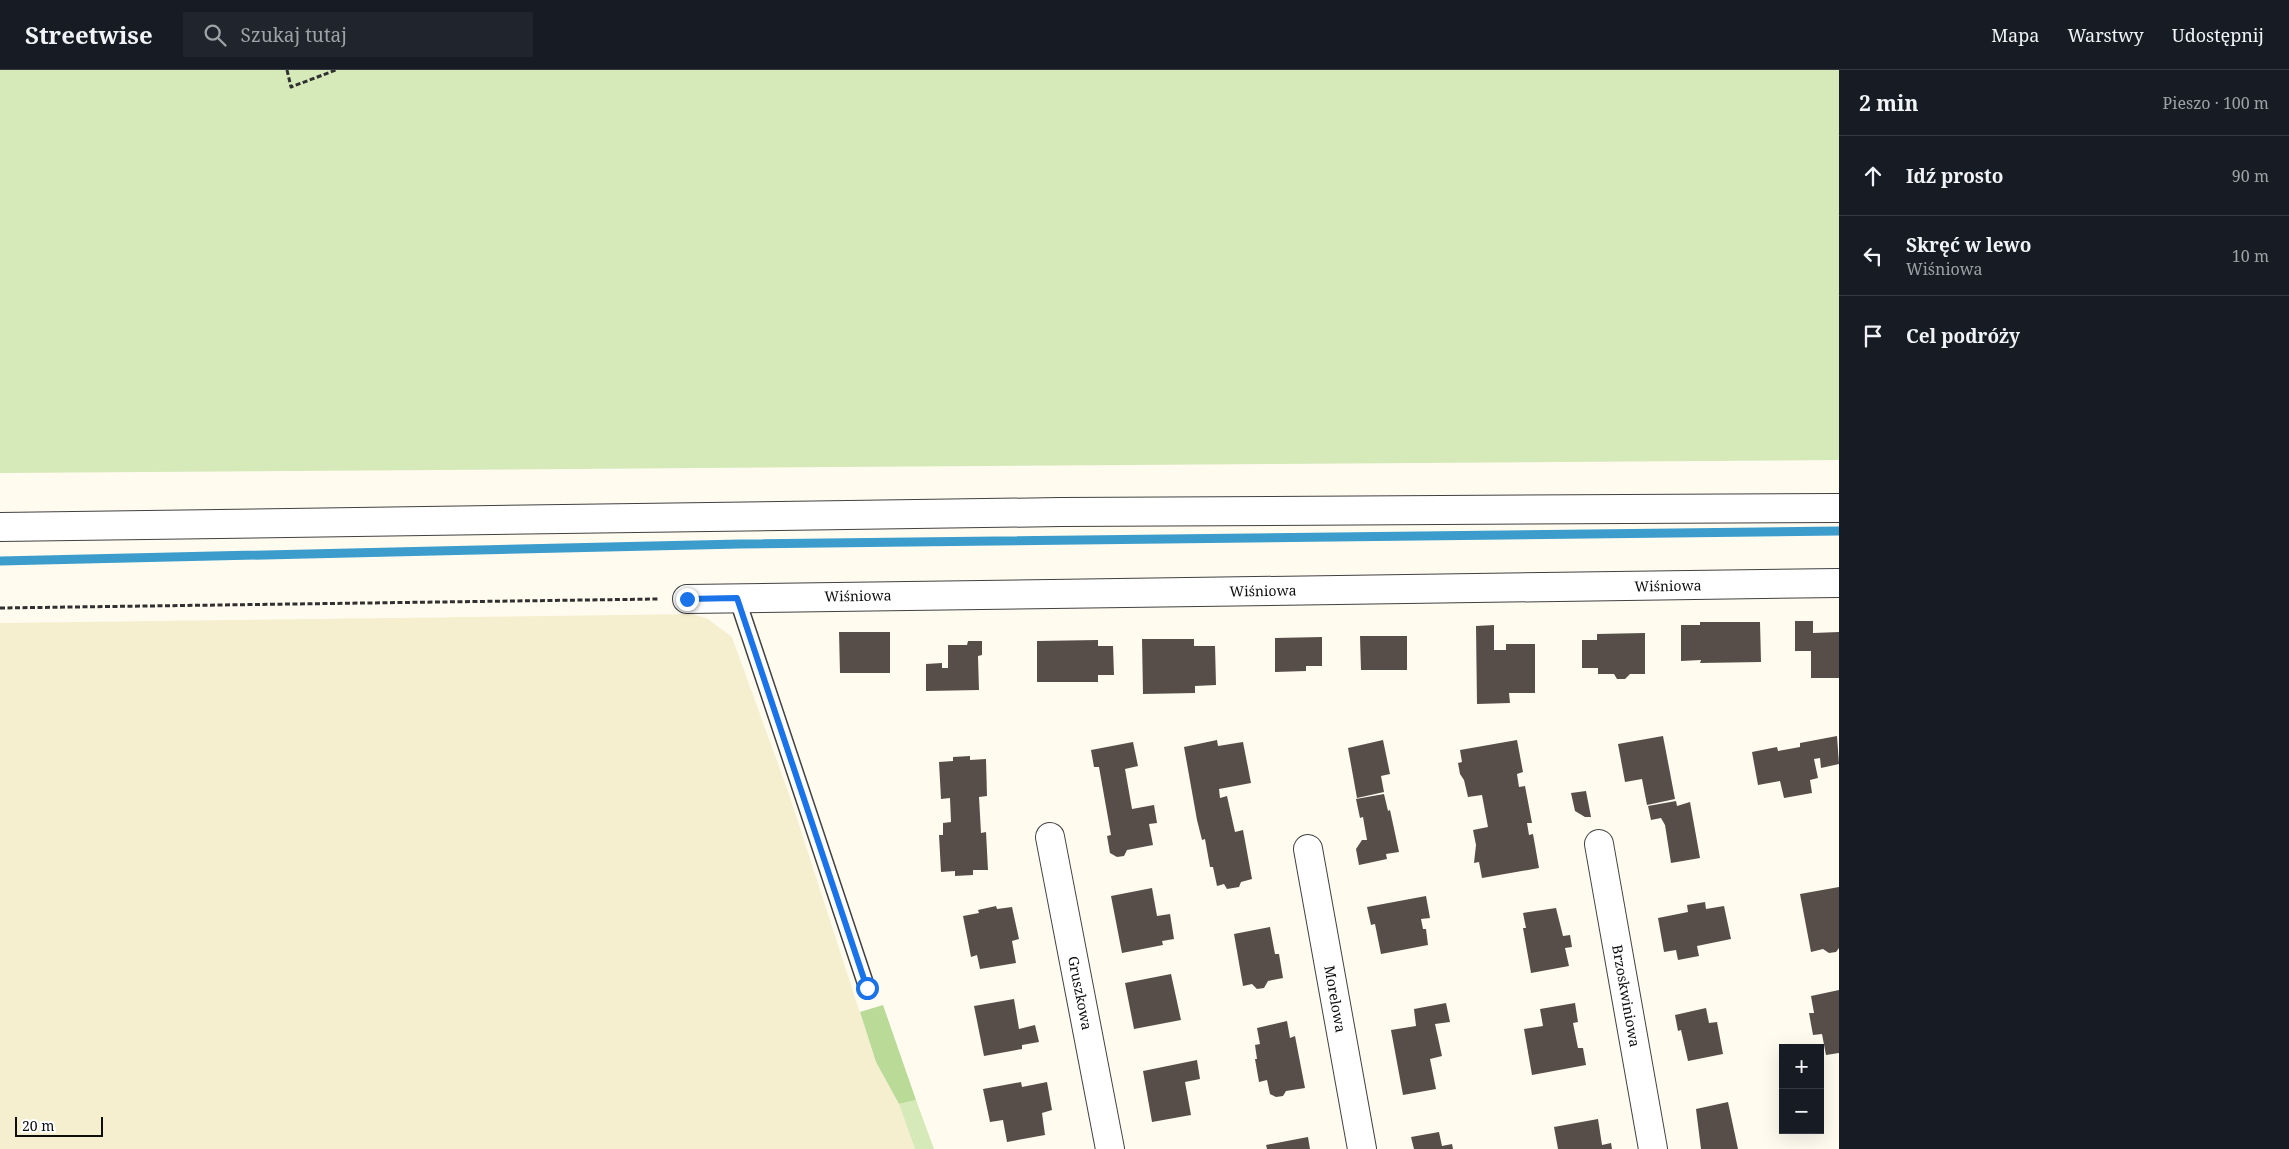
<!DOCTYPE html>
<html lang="pl">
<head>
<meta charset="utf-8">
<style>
	:root { --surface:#171b24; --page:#20242c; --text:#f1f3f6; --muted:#9ea1a6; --line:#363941 }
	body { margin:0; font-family:"Noto Serif",serif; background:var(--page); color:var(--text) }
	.controls { position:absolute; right:15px; bottom:15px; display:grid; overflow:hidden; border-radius:0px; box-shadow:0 5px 20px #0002 }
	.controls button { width:45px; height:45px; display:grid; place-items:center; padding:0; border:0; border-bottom:1px solid var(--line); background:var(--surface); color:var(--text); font:25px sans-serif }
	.scale { position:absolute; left:15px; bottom:12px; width:88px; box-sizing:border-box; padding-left:5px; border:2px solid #0e0e0e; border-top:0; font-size:14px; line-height:18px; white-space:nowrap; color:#0e0e0e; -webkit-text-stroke:4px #fff; paint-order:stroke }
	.stop { position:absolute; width:15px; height:15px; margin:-11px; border:4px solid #1a73e8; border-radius:50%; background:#fff }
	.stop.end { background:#1a73e8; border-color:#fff; box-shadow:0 1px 5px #0008 }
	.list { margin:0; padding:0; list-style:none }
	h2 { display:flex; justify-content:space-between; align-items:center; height:65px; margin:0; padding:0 20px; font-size:21px }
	h2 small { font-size:16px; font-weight:400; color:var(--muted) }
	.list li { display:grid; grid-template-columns:32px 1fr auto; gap:15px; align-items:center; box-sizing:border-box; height:80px; padding:0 20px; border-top:1px solid var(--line) }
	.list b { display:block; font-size:19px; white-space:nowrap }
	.list p { margin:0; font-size:16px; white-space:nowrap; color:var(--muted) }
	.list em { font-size:16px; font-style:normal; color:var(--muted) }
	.icon { flex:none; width:28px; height:28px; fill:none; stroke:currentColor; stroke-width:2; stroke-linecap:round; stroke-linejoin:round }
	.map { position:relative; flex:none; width:1839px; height:1079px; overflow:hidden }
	header { display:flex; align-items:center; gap:30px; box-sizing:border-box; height:70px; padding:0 25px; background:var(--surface); border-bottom:1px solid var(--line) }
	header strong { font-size:24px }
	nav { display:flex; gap:28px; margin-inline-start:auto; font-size:18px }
	.search { width:350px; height:45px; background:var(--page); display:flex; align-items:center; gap:12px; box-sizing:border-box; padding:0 18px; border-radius:0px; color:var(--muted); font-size:19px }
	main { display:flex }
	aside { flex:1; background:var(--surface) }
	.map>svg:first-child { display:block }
	.farmland { fill:#f5efd0 }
	.green { fill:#d5e9b9 }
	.forest { fill:#bada98 }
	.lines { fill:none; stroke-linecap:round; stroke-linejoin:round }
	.stream { stroke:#3c9dcd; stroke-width:9 }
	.building { fill:#574e4a }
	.service-casing { stroke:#414141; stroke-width:18 }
	.minor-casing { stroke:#414141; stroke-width:30 }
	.tertiary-casing { stroke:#414141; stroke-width:30 }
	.path { stroke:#303030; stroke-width:3; stroke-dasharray:5 2.5; stroke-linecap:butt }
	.service { stroke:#fff; stroke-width:15 }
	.minor { stroke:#fff; stroke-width:28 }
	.tertiary { stroke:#fff; stroke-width:28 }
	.route { stroke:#1a73e8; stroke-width:6 }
	.labels { text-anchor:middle; stroke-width:5; stroke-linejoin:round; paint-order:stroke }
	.street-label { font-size:14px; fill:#0e0e0e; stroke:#fff }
</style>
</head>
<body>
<header>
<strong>Streetwise</strong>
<div class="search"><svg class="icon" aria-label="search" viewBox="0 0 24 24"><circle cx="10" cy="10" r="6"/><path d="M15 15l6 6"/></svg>Szukaj tutaj</div>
<nav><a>Mapa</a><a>Warstwy</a><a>Udostępnij</a></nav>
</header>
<main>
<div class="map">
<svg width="1839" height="1079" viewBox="0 0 1839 1079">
	<rect width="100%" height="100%" fill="#fffbef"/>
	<path class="farmland" d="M693,544l15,5 24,18 57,157 87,268 23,42 16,45h-915v-526z"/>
	<path class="green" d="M0,0h1839v390l-1839,13z
		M916,1030l18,49h-19l-16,-45z"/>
	<path class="forest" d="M883,935l33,95 -17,4 -23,-42 -16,-50z"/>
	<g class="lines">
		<path class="stream" d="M0,491l740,-17 1099,-13"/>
	</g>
	<path class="building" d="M1795,551h18v12l26,-1v46h-28v-27h-16z
		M1700,552h60l1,40 -61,1 1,-3 -20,1v-36h19z
		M1494,555v25h12v-6h29v49h-26l1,10 -33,1 -1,-78z
		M839,562h51v41h-50z
		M1645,563v41h-15l-5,5h-8l-3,-5h-16v-6h-16v-28h15v-6z
		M1360,566h47v34h-46z
		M1322,567v29h-16v5l-31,1v-34z
		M1142,569h52v7h21l1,39 -21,1v7l-52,1z
		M1098,570v6h15l1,29h-16v7h-61v-41z
		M968,571h14v14l-4,1 1,34 -53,1v-27l16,-1v5h6v-23h19z
		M1663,666l12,63 -28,6 -5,-26 -17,3 -7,-38z
		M1837,666l2,28 -18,4 -1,-10 -6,1 4,19 -8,2 2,13 -28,5 -4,-17 -22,4 -6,-33 25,-5 1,4 22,-4v-4z
		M1217,670l1,6 25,-4 8,41 -32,6 1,9 7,-2 8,36 8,-2 9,49 -11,3 -2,5 -12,2 -3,-5 -7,2 -4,-19h-3l-5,-28 -3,1 -5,-20 -13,-73z
		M1383,670l7,34 -9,2 3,16 -27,6 -9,-50z
		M1517,670l6,32 -6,2 2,13 6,-1 7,37h-5l2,12 4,-1 6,34 -57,10 -3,-16 -5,1 2,-18 -3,-15 15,-3 -6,-32 -14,2 -4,-17 -4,-6 -2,-11 4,-1 -2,-12z
		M1133,672l5,24 -13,3 7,40 22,-4 3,18 -8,1 4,21 -26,5 -3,6 -7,1 -7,-4 -3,-17 4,-1 -12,-68h-5l-3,-17z
		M970,686v4l16,-1 1,37 -8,1 2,36 5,-1 2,38h-15v5l-18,1v-5l-14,1 -2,-37h4v-12l8,-1 -1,-24 -9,1 -2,-37 14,-1v-4z
		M1586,721l5,26h-6l-10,-6 -4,-18z
		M1384,724l4,17 2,-1 9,42 -13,2 1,5 -28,6 -3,-16 6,-9h5l-4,-23 -3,1 -4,-19z
		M1676,731l1,5 13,-4 10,56 -29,5 -6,-38 -4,-7 -10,2 -3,-14z
		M1839,817v61l-3,4 -7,1 -6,-4 -12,3 -11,-58z
		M1152,818l5,28 13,-2 4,25 -12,2 1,4 -41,8 -11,-57z
		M1426,826l4,22 -9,1 2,10h3l2,16 -47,9 -6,-30 -4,1 -4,-18z
		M1705,832l1,7 18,-3 7,33 -34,7 2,10 -21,4 -2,-10 -12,2 -6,-34 30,-6 -1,-7z
		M996,836l1,3 15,-2 7,32 -7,2 4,22 -36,6 -3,-14 -6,2 -8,-41 16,-3 -1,-3z
		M1556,838l7,28 7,-1 2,12 -7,1 4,18 -38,7 -8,-45h3l-3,-15z
		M1270,857l5,27h4l4,24 -15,3 -4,7 -7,1 -5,-5 -9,2 -9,-52z
		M1171,904l10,46 -47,9 -9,-46z
		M1839,920v63l-13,2 -4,-21 -9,1 -4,-22h5l-3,-17z
		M1014,929l5,30 16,-4 4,17 -17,3v4l-38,7 -10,-50z
		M1446,933l4,19 -15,2 7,32 -12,3 6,30 -33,6 -12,-65 25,-4 -2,-17z
		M1575,933l3,19 -5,1 5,25h5l3,17 -54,10 -8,-46 19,-3 -3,-17z
		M1706,938l3,15 8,-1 6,32 -35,7 -7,-31 -3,1 -3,-16z
		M1287,951l3,17 5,-2 10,52 -19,3 -3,5 -7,1 -6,-3 -3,-14 -8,2 -4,-23h2l-2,-14 5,-1 -3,-16z
		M1197,990l3,19 -15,3 6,33 -39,7 -9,-51z
		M1021,1012l1,5 25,-5 5,28 -10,3 3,22 -38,7 -4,-22 -13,2 -7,-33z
		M1728,1032l10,47h-37l-5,-40z
		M1598,1049l4,26 9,-2 1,6h-54l-4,-22z
		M1439,1062l3,14 10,-2 1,5h-39l-3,-12z
		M1308,1067l2,12h-43l-1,-4z"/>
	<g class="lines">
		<defs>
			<path id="service" d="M737,528l130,390"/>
			<path id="minor" d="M687,529l1152,-16
				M1050,767l60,312
				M1599,774l54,305
				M1308,779l54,300"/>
			<path id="tertiary" d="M0,457l1061,-15 778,-4"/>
		</defs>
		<use href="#service" class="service-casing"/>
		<use href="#minor" class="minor-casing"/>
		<use href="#tertiary" class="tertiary-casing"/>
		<path class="path" d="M287,0l4,17 45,-17
			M0,538l659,-9"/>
		<use href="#service" class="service"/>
		<use href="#minor" class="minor"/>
		<use href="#tertiary" class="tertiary"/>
	</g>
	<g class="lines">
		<path class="route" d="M687,529l50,-1 130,390"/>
	</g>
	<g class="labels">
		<g class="street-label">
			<text transform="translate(1668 516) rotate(-1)" y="5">Wiśniowa</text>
			<text transform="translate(1263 521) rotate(-1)" y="5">Wiśniowa</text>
			<text transform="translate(858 526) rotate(-1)" y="5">Wiśniowa</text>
			<text transform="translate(1080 923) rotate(79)" y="5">Gruszkowa</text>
			<text transform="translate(1626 926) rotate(80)" y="5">Brzoskwiniowa</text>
			<text transform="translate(1335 929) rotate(80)" y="5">Morelowa</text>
		</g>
	</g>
</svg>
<div class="controls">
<button>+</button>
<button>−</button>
</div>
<div class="scale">20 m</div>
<div class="stop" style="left:867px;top:918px"></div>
<div class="stop end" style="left:687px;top:529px"></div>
</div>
<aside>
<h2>2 min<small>Pieszo · 100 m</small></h2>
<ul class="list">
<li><svg class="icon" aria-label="ahead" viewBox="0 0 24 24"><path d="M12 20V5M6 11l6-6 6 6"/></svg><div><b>Idź prosto</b></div><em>90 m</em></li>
<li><svg class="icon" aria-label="left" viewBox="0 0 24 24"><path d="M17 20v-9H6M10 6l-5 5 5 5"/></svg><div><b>Skręć w lewo</b><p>Wiśniowa</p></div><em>10 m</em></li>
<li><svg class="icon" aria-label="arrive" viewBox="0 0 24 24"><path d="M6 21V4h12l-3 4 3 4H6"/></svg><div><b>Cel podróży</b></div></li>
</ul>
</aside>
</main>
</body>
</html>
